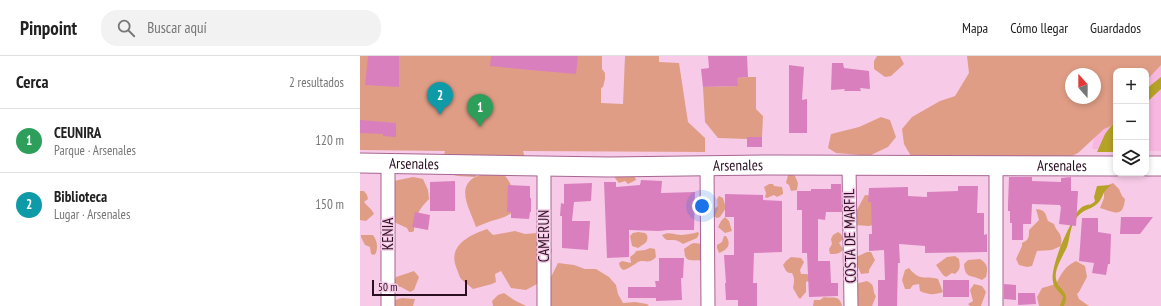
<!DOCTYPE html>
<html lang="es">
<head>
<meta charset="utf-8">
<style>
	:root { --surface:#fff; --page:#f2f2f2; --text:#222; --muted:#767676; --line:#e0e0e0; --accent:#2a875d }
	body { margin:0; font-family:"PT Sans Narrow",sans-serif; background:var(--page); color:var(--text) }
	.controls { position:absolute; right:12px; top:12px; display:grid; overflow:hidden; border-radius:8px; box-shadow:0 2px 6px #0003 }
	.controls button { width:36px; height:36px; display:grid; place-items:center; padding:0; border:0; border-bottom:1px solid var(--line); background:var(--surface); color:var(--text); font:20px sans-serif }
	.compass { position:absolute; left:705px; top:12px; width:36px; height:36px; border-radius:50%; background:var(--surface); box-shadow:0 2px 6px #0003; rotate:339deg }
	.scale { position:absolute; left:12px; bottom:10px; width:95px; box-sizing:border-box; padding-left:4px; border:2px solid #290f21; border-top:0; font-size:11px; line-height:14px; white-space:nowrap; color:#290f21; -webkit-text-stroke:3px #f7cbe7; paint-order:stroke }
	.you { position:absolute; left:342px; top:150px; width:14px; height:14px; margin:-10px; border:3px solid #fff; border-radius:50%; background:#1a73e8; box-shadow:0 0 0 6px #1a73e833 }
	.badge { display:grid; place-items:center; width:26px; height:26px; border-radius:50%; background:var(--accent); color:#fff; font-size:13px; font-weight:700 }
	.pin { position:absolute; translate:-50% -33px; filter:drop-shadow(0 1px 2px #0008) }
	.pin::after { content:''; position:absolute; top:21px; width:14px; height:12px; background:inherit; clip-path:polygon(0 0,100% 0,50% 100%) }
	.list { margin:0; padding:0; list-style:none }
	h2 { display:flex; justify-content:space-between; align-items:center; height:52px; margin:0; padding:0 16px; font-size:17px }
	h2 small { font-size:13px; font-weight:400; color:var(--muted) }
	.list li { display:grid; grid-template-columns:26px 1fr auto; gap:12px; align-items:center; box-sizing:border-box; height:64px; padding:0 16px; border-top:1px solid var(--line) }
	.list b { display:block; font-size:15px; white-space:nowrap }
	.list p { margin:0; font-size:13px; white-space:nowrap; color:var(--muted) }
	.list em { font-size:13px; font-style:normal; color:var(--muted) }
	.icon { flex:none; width:22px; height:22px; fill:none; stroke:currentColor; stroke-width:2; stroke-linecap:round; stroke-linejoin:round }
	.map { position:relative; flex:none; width:801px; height:250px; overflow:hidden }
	header { display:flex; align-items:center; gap:24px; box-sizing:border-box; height:56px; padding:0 20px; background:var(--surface); border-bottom:1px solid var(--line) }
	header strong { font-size:19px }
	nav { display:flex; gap:22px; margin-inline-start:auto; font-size:14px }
	.search { width:280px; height:36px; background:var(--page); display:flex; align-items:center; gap:10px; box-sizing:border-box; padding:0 14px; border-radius:16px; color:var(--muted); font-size:15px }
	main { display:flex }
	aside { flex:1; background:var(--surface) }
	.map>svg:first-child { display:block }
	.built { fill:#f7b7e1 }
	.green { fill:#e09d86; fill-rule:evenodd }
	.water { fill:#b5a227 }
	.building { fill:#d97fbd }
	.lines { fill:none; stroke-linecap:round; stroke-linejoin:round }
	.minor-casing { stroke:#a66591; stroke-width:15 }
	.secondary-casing { stroke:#a66591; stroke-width:21 }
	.minor { stroke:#fff; stroke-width:13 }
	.secondary { stroke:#fff; stroke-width:19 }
	.labels { text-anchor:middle; stroke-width:3; stroke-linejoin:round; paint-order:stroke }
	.street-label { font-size:15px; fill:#290f21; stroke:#f7cbe7 }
</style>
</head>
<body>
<header>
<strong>Pinpoint</strong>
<div class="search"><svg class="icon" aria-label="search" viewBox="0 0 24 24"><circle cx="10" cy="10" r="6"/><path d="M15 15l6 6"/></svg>Buscar aquí</div>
<nav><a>Mapa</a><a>Cómo llegar</a><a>Guardados</a></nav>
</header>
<main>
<aside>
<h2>Cerca<small>2 resultados</small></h2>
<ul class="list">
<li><span class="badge" style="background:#2e9e5b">1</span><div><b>CEUNIRA</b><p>Parque · Arsenales</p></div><em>120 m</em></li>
<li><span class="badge" style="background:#0f9aa8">2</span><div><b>Biblioteca</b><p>Lugar · Arsenales</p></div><em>150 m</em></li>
</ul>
</aside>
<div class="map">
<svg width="801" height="250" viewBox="0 0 801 250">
	<rect width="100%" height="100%" fill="#f7cbe7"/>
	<path class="built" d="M750,0h51v95h-15v-80h-30v79l-24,-1z"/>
	<path class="green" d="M0,0h242v13l3,4v6l-2,8 -2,1v15l22,1 2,-48h34v6l20,1 9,59 17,16v14l-182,-1 3,10 -48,12 -3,4 11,-4 16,-1c13,15 11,21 12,39 -7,6 -15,8 -23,10 -5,2 -10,4 -15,6 -5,-16 -21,-39 -1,-50l-17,-1 -9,-2 -6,-15 2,-8 -85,-1z
		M517,0h23l4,8 -13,12 -6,1 -11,-8v-8z
		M607,0h194v9l-15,16v-10h-30v49l-5,6 -7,3 -26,24 -8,4 -16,-1 -12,10 -130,-8 -8,-14 -2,-15 10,-12 28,-16 15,-5 14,-23zM711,18h24v24h-24z
		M388,21h8v32l7,7 -1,21h-15v2l-29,-1 -13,-16 -2,-35 34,-1v-8z
		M521,61l9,3 6,17 -8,10 -17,8h-11l-24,-2 -8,-5 3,-14 28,-7z
		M274,118l2,6 -8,4 -3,-3 -6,2 -4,-5v-3z
		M431,118l4,2 3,7 -1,7 -6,1 -2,-6 -3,-2 2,-8z
		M53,121l10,2 5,11 1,9c-9,9 -15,18 -15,32l-2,1h-3l-2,-4 -11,-5 -3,-5 1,-37z
		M753,127l6,6 3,7 3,3c-2,20 -11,13 -25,9l4,-10v-11z
		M409,128h4l1,2 8,1 1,5v2l-6,3 -3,-2 -7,3 -2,-1 1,-4 -2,-6z
		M0,135h4l3,4 1,4 -4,3c4,5 8,7 10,12l-8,7 -6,-1z
		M505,139l9,1 10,26 -15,4 -14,-1 -3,-6z
		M359,140l4,2 3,10 -6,9 -3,1 -4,-2 -1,-5 6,-5 -1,-7z
		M676,153c10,1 9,4 12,12l6,3c3,10 9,7 7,22l-9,4 -15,1 -5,15 -5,1 -8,-2 -3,-6 6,-13v-3c7,-3 7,-6 7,-13l10,-10z
		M365,161l4,4 3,10 -7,2 -7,-6 3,-6z
		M127,173l6,6 22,-4 10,3 12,-1 10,4 5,13 -9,26 -6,8 -11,6 -15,-2 -10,-17 -6,3 1,8 -4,2 -19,5c-4,-3 -8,-7 -12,-10 -2,-3 -3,-8 -5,-12 -8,-22 14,-32 31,-38z
		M278,176l7,1 2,2c2,8 -4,9 -9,13l-6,-2 -2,-10 3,-3z
		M338,176l1,2 -2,4 -14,6c-3,-2 -6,-4 -10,-4 -6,0 -7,1 -11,-5 7,-4 13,0 20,0 5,-1 10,-1 16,-3z
		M478,176l3,2 2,5 -4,4 4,6c-3,5 -7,5 -13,5l-1,-5 3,-5 -1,-5 2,-4z
		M1,179h12c4,5 5,12 3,18l-2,2 -3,-1 -1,-7 -5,-2 -4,-8z
		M364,180h2c6,9 1,14 -7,17l-2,-5v-3l5,-3z
		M334,187l8,1 1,17c-6,-2 -10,1 -16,-2l-2,-3 -1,-7 7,-5z
		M290,192l5,1 1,8c-7,8 -11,2 -18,5 -5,3 -9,7 -15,8l-3,-3 -1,-4 3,-2 9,2v-1l-1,-5 5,-4 1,-2 9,-1z
		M507,196h4l4,8 -6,10v3l-8,1 -7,-16z
		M595,200l4,3c1,7 2,10 -4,15l-3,-1 -6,4 -3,-2 -7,-10 11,-8z
		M431,201l10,1 3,4 -4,8 1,4h6l4,4v2l-5,2v10l-6,7 -2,-2 -5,-9c1,-5 2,-10 -1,-15h-3l-3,-2 -3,-6 3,-4z
		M620,203c8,5 8,9 6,18l-4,3c-12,-6 -17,-1 -18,-16l4,-4z
		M716,205l9,5 2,11 -8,15 -2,2 2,5 10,7h-50l-2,-9 5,-9 14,-4c6,-11 8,-17 20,-23z
		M198,207l16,2 11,4h11l13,8 7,8 2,9 5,9 12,-1 12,2 2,2h-100l-3,-19z
		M549,212c11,14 15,7 29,11l5,13c-8,3 -15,3 -23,-1l-1,-7 -6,1 -3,4h-5l-3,-9 3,-10z
		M54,215l5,6 -5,13 -4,2 -9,-5 -8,-2 3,-8z
		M507,225c10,5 4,9 9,15l-4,10h-15l-2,-5c3,-6 4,-10 2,-16l2,-2z
		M614,228l8,2 4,6 -5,14h-11l-2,-2 5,-3 -3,-11z
		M144,237l10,7 12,6h-33l-1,-5 6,-6z
		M464,241c9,2 15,-3 18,9h-29l1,-6h6z
		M42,242l13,1 -2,7h-24l3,-5z"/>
	<path class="water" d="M801,21v12l-15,14v-14z
		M756,64v28l-3,4h-16l8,-18z
		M751,129c-9,7 -7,10 -12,17 -6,7 -15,7 -21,14 -9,11 -7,19 -11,31 -4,9 -13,22 -11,32 2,12 15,11 8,27h-4l3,-9c-3,-5 -9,-9 -10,-15 -3,-13 11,-45 17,-56 2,-5 3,-10 7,-14 2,-2 4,-5 7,-6 4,-2 7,0 11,-5l-1,-4 3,-11z"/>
	<path class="building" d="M8,0h31v31l-34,-2z
		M131,0h87l-2,18 -46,-4 -40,-4z
		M348,0h39l1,21 -11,1 1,8 -35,1 -2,-18 8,-1z
		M472,7h11l1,5 25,3 1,18 -10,-1 1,3h-17l1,-2 -14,1z
		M429,9l15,2 -2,33 5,-1v34h-18z
		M0,64l36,3v14l-13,-1v-2l-23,-1z
		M387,81h15v10h-15z
		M649,121h23v4l29,1v-4l10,-1v14h7l-2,35 -17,-2 2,-17 -1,-1v-1l-28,-1 -1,20h-8v16h-11v-17h-2v-12h-2v-7z
		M281,124l21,1 -1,12 34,-1 -1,38h-26l-9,1 -30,-1v27l-22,1 -3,-76h12v5l24,-2z
		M95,125v30h-25v-29z
		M232,127l-1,18 -17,1 -2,19h18l-2,29 -26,-2v-32h-2l1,-13 3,1v-20z
		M471,128h10l1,28h-16l-1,8 -7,-1v42h12l1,22h7v13l-29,1 -2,-44h-5v-43h-5v-19h14v-2h20z
		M148,129l22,1v12h1v14h-1l-1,7 -18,-1v-6h-4z
		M598,130h20l-1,27h7v22l3,-1v18l-62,1v-7l-26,-2 1,19h-2l-1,43h-19v-26h7l-1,-30 -15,1v-17h3l-1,-32h-3l1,-14 39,-1v9l19,1v-5l31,-1z
		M365,138l38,1v5l19,1v51l-28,1 -1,30h4v23h-19v-6h-12l-1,-17h1l-2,-28h10v-38h-9z
		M55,156l15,3 -2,15 -16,-3z
		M761,161h32l-13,17h-20z
		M722,162h16v14l13,2 -1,30h-2l-2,11 -14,-2 2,-10 -15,-2z
		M299,202h25l-1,20h-2l1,22 -26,1v-3h-28v-11h28l-1,-6h4z
		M583,224h26v17h-26z
		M644,228l12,1v15l-12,-1z
		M658,237h17l1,11 -18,1z"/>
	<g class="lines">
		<defs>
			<path id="minor" d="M28,107v143
				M347,110l1,140
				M489,110l2,140
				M184,250v-140
				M636,250v-141"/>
			<g id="secondary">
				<path id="s1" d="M0,107l249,4 163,-2 344,1"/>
				<path d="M786,110h15"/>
			</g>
		</defs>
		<use href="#minor" class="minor-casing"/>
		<use href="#secondary" class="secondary-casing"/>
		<use href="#minor" class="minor"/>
		<use href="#secondary" class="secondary"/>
	</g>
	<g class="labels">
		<g class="street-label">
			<text dy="5" stroke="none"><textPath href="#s1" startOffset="54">Arsenales</textPath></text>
			<text dy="5" stroke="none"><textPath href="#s1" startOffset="378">Arsenales</textPath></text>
			<text dy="5" stroke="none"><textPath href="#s1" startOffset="702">Arsenales</textPath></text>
			<text transform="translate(28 178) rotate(-90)" y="5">KENIA</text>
			<text transform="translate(184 180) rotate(-90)" y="5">CAMERUN</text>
			<text transform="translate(490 180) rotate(-91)" y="5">COSTA DE MARFIL</text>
		</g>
	</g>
</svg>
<div class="controls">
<button>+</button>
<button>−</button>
<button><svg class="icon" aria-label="layers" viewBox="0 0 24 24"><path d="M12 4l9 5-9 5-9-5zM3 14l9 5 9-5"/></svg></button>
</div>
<svg class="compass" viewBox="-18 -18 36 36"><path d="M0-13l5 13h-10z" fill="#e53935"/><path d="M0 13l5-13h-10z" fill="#767676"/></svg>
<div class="scale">50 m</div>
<div class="you"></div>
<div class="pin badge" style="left:120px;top:71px;background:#2e9e5b">1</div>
<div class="pin badge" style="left:80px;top:59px;background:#0f9aa8">2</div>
</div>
</main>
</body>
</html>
